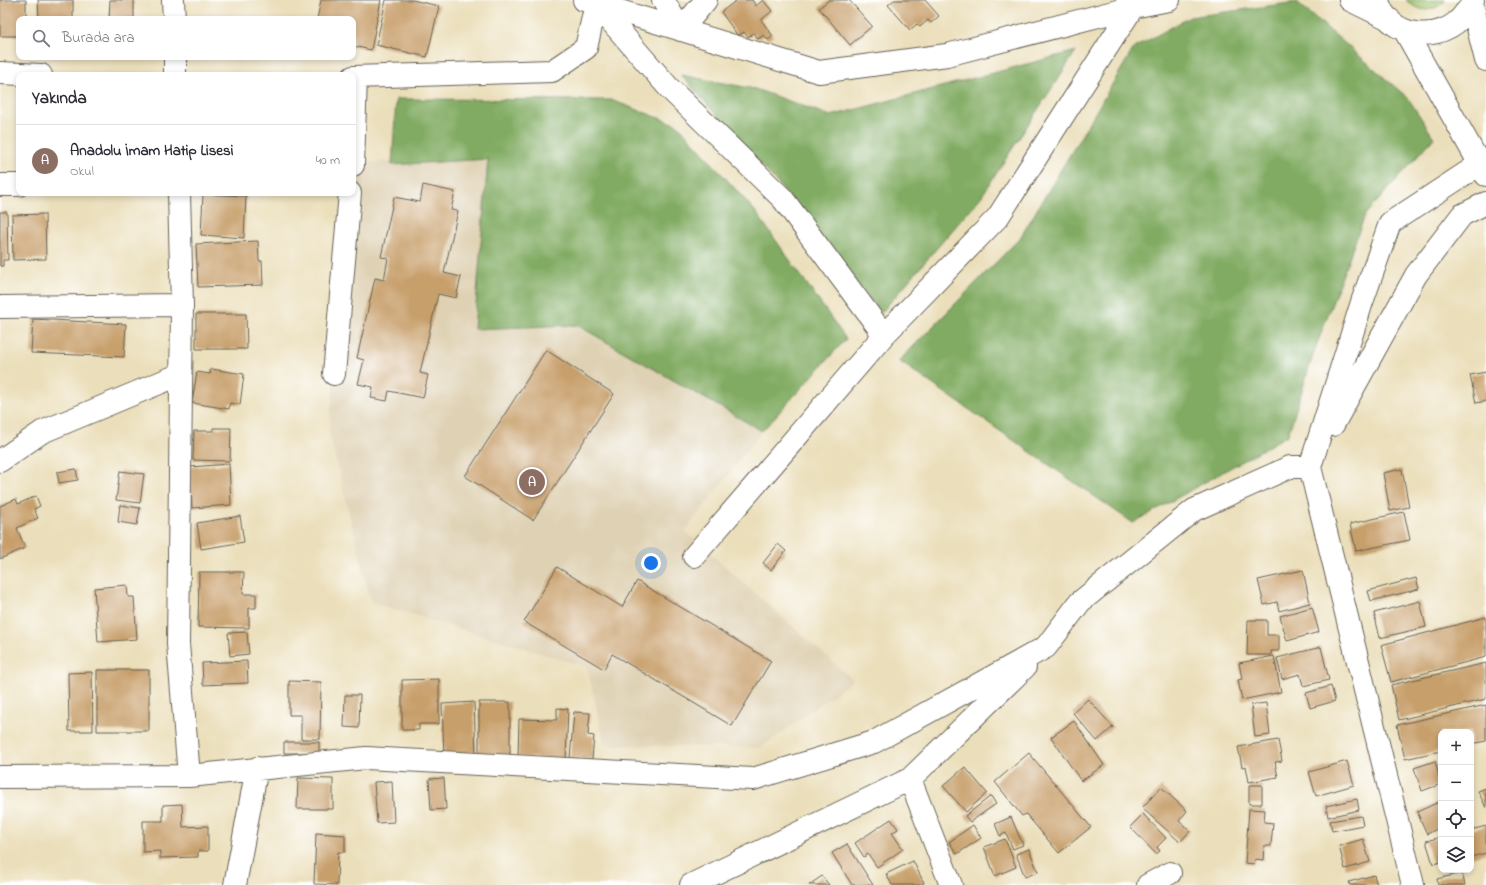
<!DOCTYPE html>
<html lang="tr">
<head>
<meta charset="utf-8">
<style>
	:root { --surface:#fff; --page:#f2f2f3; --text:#2b2b33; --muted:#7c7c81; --line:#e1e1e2; --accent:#1f6fb2 }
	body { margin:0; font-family:"Indie Flower",sans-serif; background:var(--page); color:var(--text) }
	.controls { position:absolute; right:12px; bottom:12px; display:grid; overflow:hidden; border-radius:8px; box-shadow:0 2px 6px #0003 }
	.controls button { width:36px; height:36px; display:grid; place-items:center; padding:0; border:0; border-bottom:1px solid var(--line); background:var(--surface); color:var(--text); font:20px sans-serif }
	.you { position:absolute; left:651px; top:563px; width:14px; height:14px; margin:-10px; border:3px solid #fff; border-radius:50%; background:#1a73e8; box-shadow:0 0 0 6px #1a73e833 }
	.badge { display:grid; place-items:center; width:26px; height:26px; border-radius:50%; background:var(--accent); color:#fff; font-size:13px; font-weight:700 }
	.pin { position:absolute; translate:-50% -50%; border:2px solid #fff; box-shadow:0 1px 4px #0006 }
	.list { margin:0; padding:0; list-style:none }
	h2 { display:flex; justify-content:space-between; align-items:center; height:52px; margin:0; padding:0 16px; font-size:17px }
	h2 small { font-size:13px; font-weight:400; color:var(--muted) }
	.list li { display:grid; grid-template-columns:26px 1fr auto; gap:12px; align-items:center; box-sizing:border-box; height:72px; padding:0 16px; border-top:1px solid var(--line) }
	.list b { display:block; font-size:15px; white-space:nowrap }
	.list p { margin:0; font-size:13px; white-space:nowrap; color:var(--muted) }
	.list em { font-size:13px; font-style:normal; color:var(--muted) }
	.icon { flex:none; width:22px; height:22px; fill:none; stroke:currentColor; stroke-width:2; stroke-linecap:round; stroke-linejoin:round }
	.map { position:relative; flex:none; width:1486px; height:885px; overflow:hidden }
	.search { position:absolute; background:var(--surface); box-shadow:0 2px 6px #0003; left:16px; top:16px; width:340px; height:44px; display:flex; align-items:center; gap:10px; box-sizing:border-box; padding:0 14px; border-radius:8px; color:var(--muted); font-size:15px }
	.panel { position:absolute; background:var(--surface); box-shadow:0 2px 6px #0003; left:16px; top:72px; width:340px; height:124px; border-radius:8px }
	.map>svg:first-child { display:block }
	.built { fill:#dfd2b4 }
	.green { fill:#a2c670; stroke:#5f7146 }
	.forest { fill:#81ab62; stroke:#4e643f }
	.building { fill:#c79f6b }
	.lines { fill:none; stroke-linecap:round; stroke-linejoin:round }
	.minor-casing { stroke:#646054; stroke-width:24 }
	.minor { stroke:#fff; stroke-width:22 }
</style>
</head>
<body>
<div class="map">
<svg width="1486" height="885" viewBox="0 0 1486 885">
	<rect width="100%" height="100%" fill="#fff"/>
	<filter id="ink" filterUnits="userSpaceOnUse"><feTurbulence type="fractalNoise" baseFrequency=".025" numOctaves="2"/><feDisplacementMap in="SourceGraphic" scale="8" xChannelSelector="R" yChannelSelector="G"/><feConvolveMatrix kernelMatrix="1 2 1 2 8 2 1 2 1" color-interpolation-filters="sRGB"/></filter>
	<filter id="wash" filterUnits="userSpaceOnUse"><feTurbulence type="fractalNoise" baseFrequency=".012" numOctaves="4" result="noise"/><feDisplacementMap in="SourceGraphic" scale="16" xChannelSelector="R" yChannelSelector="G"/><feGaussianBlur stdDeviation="0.9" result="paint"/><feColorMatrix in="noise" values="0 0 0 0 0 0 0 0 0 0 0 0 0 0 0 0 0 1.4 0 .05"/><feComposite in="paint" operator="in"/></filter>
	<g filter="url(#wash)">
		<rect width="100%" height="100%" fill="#ebdfbb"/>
		<path class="built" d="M488,158l-14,171 103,-4 185,106 -77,100 168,149 -92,68 -156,-3 -18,-78 -216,-65 -42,-170 21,-239h3v-30z"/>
		<path class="green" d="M1406,0h40c-13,13 -27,13 -40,0z"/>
		<path class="forest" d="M1297,2l111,96 26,40 -69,77 -51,137 -26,83 -155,88 -234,-162 121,-123 114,-190 56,-31z
			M1076,51l-95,146 -100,116 -102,-128 -98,-110 74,14 76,27z
			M396,99l215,1 67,25 77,86 91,128 -84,92 -185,-106 -103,4 14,-170 -96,6z"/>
		<g id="blocks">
			<path class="building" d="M0,0h26v19h-7v17h-19z
				M38,0h35v19h-34z
				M110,0h24v19h-25z
				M321,0h60l-10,50 -18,-4v-27h-36z
				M386,0h26l27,6 -12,51 -51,-12z
				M737,0h15l4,6 7,-6 9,11 -11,9 12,16 -5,4 -4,-5 -6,4 -4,-6 -6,4 -4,-5 -6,4 -17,-24z
				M829,0h20l23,26 -22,19 -31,-37z
				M894,0h31l14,16 -8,7 -3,-3 -8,7 -3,-3 -7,6 -22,-25z
				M423,185l32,7 -4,18 7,1 -14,62 17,4 -5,21 -18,-4 -18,79 8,2 -5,23 -34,-7 -2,10 -16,-3 2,-11 -15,-3 6,-24 -7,-2 18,-80 9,2 4,-22 -7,-1 13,-60 26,5z
				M203,194l43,2 -2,42 -43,-3z
				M0,212h7l1,48h-5v6h-3z
				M45,214l1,45 -33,1 -1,-45z
				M258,241l1,20h3l1,24 -65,2 -2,-43z
				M196,314h50l1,35h-51z
				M33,319l93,5 -2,33 -93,-4z
				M546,350l68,44 -81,126 -68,-44z
				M211,369l33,5 -4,31 -10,-2 -1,6 -37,-6 5,-31 13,2z
				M1486,372v29l-10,2 -6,-28z
				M213,428h18l-1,33 -37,-1 1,-29h19z
				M229,464l2,41 -39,3 -2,-41z
				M76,469l2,11 -19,3 -2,-11z
				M1402,469l7,38 -19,4 -7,-38z
				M120,471l24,3 -4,29 -24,-3z
				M36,496l4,10 -6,3 4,9 -21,10 8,20 -25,11v-53l16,-7 2,5z
				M120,505l20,3 -3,17 -19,-3z
				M1404,512l6,28 -54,11 -6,-27z
				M240,516l4,26 -43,7 -4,-26z
				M778,544l8,7 -15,19 -8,-7z
				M557,567l65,40 15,-26 134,80 -39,65 -120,-72 -8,15 -80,-47z
				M1303,570l7,33 -31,8 -2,-9 -13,3 -6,-25z
				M199,572h45l-1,22h13v14h-7v20l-51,-1z
				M1416,578l3,11 -48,12 -3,-10z
				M127,585l1,12h6l3,42 -39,3 -4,-54z
				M1420,601l6,26 -46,11 -6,-25z
				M1312,607l7,25 -32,9 -7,-25z
				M1486,617v40l-95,25 -10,-37z
				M1248,620h19v15h12v16h-8v4h-24z
				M247,632l2,22 -19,2 -2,-23z
				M1321,647l8,33 -26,6 -3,-12 -18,5 -5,-21z
				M1274,656l7,36 -39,8 -4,-20 4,-1 -3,-16z
				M247,661l1,22 -45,2 -1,-22z
				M1486,663v36l-87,21 -8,-35z
				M97,670h52v61h-52z
				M92,672l1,59h-24l-1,-58z
				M439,679v45h-20v6h-17v-50z
				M289,681l32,1 -1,57h-19v-24h-12z
				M1331,686l4,15 -25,7 -4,-15z
				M345,695h15l-1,33 -15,-1z
				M1088,699l25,28 -16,14 -24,-28z
				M474,702l2,52 -32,2 -2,-52z
				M479,702h31v53h-31z
				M1266,703l4,32 -15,2 -4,-32z
				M1486,705v36l-15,3v-12h-30v19l-36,8 -8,-34z
				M557,708l11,1 -2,50 -48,-2 1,-38 38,1z
				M574,712l16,1 -2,22 6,1 -2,23 -22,-1z
				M1074,721l30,44 -23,16 -30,-44z
				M1278,740l4,21 -7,1 3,15 -29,5 -3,-16 -4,1 -4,-20z
				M284,742h35v11h-35z
				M1029,753l62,74 -32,26 -33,-39 -4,2 -27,-34z
				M1347,761l7,24 -38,11 -7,-24z
				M1435,761l6,23 -19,7 -8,-23z
				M965,767l22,26 -21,19 -23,-26z
				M298,778l35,1v30h-36z
				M444,778l2,31 -15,1 -2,-31z
				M392,781l2,41 -17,1 -3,-41z
				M1249,785h13v19h-13z
				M1161,787l26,24 -8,10 11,10 -10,11 -38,-34z
				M1486,788v20l-8,-17z
				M991,796l5,8 -26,18 -5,-6z
				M1357,799l2,11 -31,7 -2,-11z
				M1441,801v26l-14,7 -10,-22z
				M182,804l1,23 25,-1v25h-10v6l-38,1v-7l-17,1v-31h20v-16z
				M1249,809l16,1 -1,12 9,1 -2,23h-7l-1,14 -8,-1 -1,5 -9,-1z
				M1143,814l23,24 -9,9 3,4 -4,3 -26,-27z
				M1361,816l2,9 -31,6 -2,-10z
				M1011,817l12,28 -10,4 -7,-16 -6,3 -5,-12z
				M891,819l7,10 -6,4 11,16 -26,18 -9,-13 -4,3 -9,-14z
				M973,825l8,13 -24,16 -8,-12z
				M1486,826v27l-15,4v-27z
				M316,833l29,2v17h-7l-1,33 -23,-1z
				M1441,837v25l-8,2 -7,-23z
				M1005,839l11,28 -21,9 -11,-29z
				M1363,839l7,23 -25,7 -6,-23z
				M847,844l26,41h-21l-20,-32z
				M1029,849l9,23 -13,5 -9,-23z
				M913,861l11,22 -4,2h-28l-6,-11z
				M1462,873l3,12h-27l-1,-6z
				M1374,875l3,10h-27l-1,-3z
				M822,876l7,9h-20z"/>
		</g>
	</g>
	<g filter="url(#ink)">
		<use href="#blocks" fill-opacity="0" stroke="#646054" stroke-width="1"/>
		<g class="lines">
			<defs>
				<path id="minor" d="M173,0l1,19
					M584,0l235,72 128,-17 186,-48 36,-7
					M663,0l18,30 25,-30
					M1350,0l39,19
					M1378,0c9,39 65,45 87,13 4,-4 7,-8 8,-13
					M596,4l73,84 114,111 101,136
					M1472,4l14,56
					M1405,31l81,144
					M175,57v18
					M0,73l41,2
					M353,77l199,-6 34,-23 10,-44
					M353,165l3,-88
					M0,185h19
					M179,193l3,112 -4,339 11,132
					M0,307l182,-2
					M334,374l16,-181
					M1333,425l83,-150 46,-60 24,-12
					M0,461l42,-29 139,-58
					M694,556l190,-221 114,-118 135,-210 -6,-7
					M0,777l189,-1 177,-18 387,21 121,-37 172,-95 34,-45 114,-92 96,-43h20
					M910,779l41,106
					M235,885l22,-117
					M691,885l219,-106 115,-112
					M1148,885l22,-12
					M1413,885l-103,-418 52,-165 28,-79 96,-63"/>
			</defs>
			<use href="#minor" class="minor-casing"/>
			<use href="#minor" class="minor"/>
		</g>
	</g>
</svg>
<div class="controls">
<button>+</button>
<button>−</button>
<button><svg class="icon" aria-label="locate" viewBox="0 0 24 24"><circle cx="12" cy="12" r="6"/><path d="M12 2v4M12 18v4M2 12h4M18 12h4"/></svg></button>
<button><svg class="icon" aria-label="layers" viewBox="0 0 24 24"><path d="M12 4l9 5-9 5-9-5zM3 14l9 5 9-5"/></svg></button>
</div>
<div class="you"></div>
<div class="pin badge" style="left:532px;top:482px;background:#8d6e63">A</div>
<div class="search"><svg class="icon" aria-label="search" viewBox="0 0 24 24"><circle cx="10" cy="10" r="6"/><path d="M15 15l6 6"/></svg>Burada ara</div>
<section class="panel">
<h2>Yakında<small></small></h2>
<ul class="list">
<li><span class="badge" style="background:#8d6e63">A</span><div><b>Anadolu İmam Hatip Lisesi</b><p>Okul</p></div><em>40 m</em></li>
</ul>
</section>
</div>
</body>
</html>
